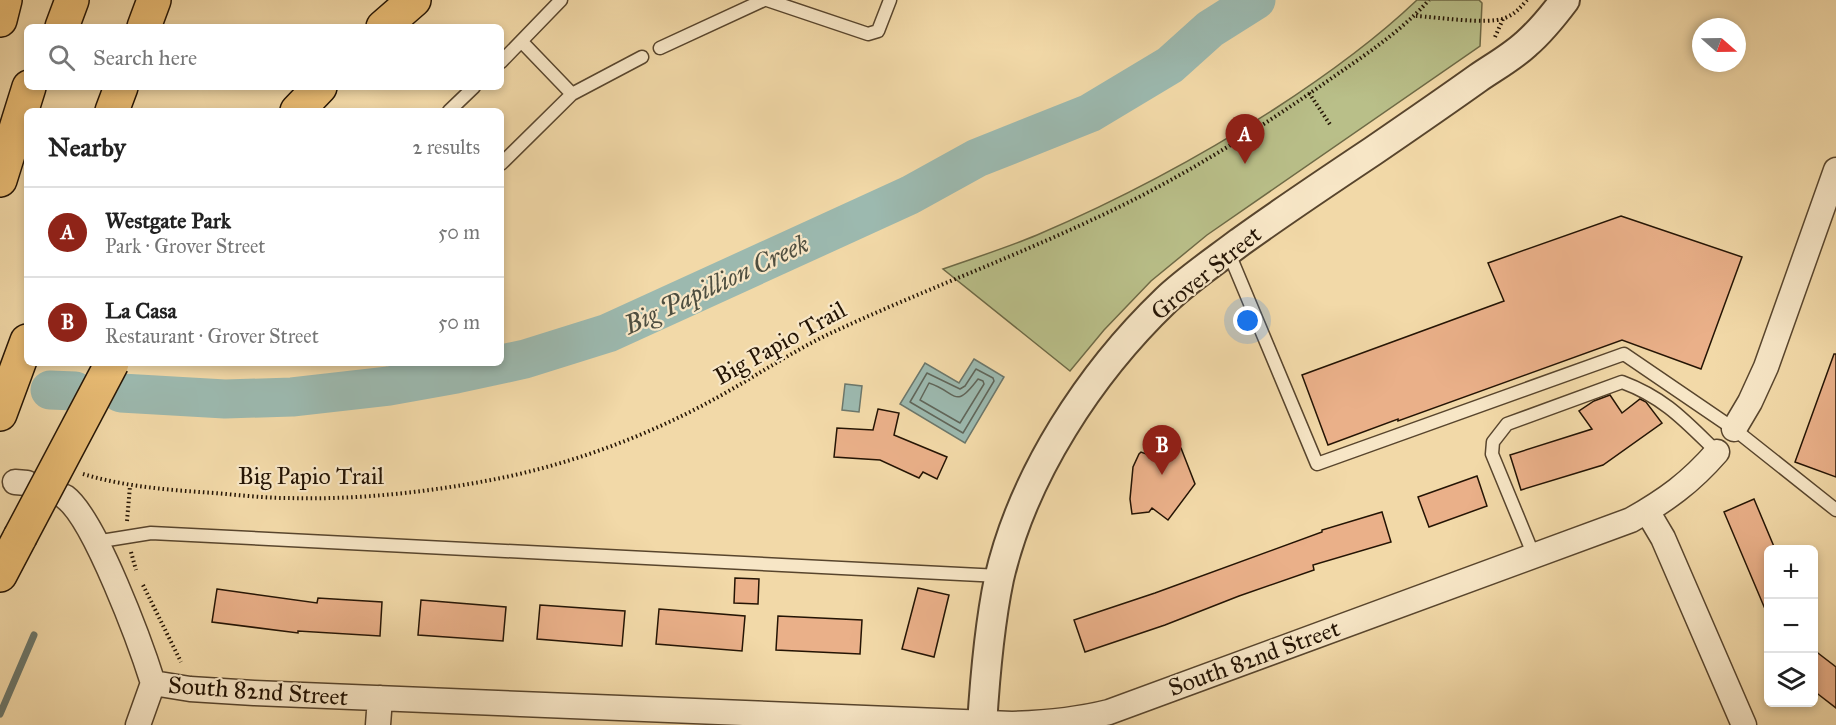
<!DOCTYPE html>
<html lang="en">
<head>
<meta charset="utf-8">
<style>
	:root { --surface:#fff; --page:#f6f6f6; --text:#222; --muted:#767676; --line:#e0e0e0; --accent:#8f2418 }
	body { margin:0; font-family:"IM FELL Great Primer",serif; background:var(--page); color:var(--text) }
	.controls { position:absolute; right:18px; bottom:18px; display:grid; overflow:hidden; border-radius:9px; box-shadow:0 3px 9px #0003 }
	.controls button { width:54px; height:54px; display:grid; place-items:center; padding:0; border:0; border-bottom:2px solid var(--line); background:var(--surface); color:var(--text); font:30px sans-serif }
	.compass { position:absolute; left:1692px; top:18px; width:54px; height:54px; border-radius:50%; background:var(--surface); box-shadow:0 3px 9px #0003; rotate:110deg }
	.you { position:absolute; left:1248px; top:321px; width:21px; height:21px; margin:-15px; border:4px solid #fff; border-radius:50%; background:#1a73e8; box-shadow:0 0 0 9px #1a73e833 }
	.badge { display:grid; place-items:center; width:39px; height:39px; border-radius:50%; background:var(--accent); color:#fff; font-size:20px; font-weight:700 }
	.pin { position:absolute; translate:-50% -50px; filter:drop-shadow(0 2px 3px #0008) }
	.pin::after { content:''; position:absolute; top:32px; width:21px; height:18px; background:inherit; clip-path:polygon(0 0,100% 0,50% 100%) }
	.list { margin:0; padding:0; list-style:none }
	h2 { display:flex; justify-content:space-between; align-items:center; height:78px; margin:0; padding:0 24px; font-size:26px }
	h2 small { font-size:20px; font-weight:400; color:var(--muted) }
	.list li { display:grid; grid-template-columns:39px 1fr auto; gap:18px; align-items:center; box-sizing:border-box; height:90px; padding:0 24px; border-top:2px solid var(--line) }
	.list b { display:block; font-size:22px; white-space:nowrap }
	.list p { margin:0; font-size:20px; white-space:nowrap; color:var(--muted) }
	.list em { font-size:20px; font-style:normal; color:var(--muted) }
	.icon { flex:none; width:33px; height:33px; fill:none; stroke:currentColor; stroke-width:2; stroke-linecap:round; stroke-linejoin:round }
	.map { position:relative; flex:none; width:1836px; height:725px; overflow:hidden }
	.search { position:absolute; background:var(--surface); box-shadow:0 3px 9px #0003; left:24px; top:24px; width:480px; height:66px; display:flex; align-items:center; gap:15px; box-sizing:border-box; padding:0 21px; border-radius:9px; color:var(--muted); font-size:22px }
	.panel { position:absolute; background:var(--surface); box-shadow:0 3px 9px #0003; left:24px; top:108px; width:480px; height:258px; border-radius:9px }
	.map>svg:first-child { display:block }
	.green { fill:#b9bf89; stroke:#6e6a46; stroke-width:1.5 }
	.water { fill:#9cb9af; stroke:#6c776b; stroke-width:1.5 }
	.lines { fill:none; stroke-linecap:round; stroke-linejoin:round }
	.shore { stroke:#60665a; stroke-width:1.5 }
	.stream { stroke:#6c776b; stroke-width:7 }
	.river { stroke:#9cb9af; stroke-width:39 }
	.building { fill:#eab089; stroke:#241404; stroke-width:1.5 }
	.service-casing { stroke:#58452d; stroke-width:15 }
	.minor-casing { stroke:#58452d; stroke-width:27 }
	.tertiary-casing { stroke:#58452d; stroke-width:32 }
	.motorway-casing { stroke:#241404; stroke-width:36 }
	.path { stroke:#241404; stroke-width:4; stroke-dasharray:1.5 3; stroke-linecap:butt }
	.service { stroke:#f7e6c6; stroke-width:12 }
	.minor { stroke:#f7e6c6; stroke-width:24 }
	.tertiary { stroke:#f7e6c6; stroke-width:28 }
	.motorway { stroke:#e9bc74; stroke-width:33 }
	.motorway-bridge-casing { stroke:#241404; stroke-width:36; stroke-linecap:butt }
	.motorway-bridge { stroke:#e9bc74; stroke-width:33 }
	.labels { text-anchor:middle; stroke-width:4.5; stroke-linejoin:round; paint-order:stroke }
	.street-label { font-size:24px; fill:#241404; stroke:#f7e6c6 }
	.water-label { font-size:26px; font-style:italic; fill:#4e4e40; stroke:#f7e6c6 }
</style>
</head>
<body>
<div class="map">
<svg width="1836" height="725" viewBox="0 0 1836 725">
	<rect width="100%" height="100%" fill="#f2d9a8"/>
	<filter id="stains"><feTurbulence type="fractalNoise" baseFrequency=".00333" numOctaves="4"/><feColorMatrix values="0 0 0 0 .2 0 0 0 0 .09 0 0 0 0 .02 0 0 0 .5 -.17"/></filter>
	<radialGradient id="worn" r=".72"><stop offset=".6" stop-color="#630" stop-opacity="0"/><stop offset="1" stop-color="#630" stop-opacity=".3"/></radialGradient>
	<path class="green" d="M1417,0h62l3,3 -2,43 -273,189 -56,46 -47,49 -34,41 -127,-102c31,-11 63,-21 94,-34 82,-35 161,-77 236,-125 51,-33 100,-68 144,-110z"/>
	<path class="water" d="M974,359l30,18 -39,66 -65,-39 25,-41 34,20z
		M845,384l17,2 -3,26 -17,-2z"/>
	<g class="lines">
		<path class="shore" d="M976,369l17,9 1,3 -31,52 -53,-31 17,-29 33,16 5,-3z
			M978,379l5,2 1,3 -24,39 -40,-23 9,-17c28,9 25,28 49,-4z"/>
		<path class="stream" d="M0,714l34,-79"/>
		<path class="river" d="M50,390l25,1
			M121,393l104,6 67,-2 97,-11 67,-12 69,-15 83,-26 302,-138 67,-37 113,-45 80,-48 40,-36 46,-29"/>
	</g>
	<path class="building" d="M1621,216l121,41 -41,112 -79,-29 -224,81v-2l-70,26 -26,-70 202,-74 -16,-38z
		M1834,354h2v123l-41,-15z
		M1610,395l12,18 18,-14 6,3 16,21 -59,42 -82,25 -11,-35 82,-26 -13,-18 15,-10z
		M878,409l21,4 -5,22 53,22 -10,22 -14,-7 -4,6 -39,-18 -46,-3 3,-29 36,2z
		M1167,442l14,6 14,36 -27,36 -16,-12 -3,4 -17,2 -2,-15 3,-32 6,-13 2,-2 16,6 6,-14 3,1z
		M1477,476l10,30 -58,21 -11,-30z
		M1754,499l21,50h-7v67l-44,-104z
		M1382,512l9,30 -78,23 1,5 -75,26 -74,29 -80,27 -11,-32 81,-27 167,-61v-2z
		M735,578l24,1 -1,25 -24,-1z
		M918,588l31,7 -15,62 -32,-8z
		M217,589l100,14 1,-5 64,4 -2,34 -82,-5v2l-86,-11z
		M421,600l85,7 -3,34 -85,-6z
		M540,605l85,6 -3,35 -85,-7z
		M659,609l86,7 -3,35 -86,-7z
		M778,616l84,4 -2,34 -84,-4z
		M1814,650l22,17v41l-22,-17z"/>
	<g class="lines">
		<defs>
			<path id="service" d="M767,0l101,34 10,-3 12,-31
				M522,42l50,52
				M660,48l104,-48
				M501,62l60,-62
				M449,111l25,-24
				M501,164l71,-70 70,-37
				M1228,251l89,213 307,-110 110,75 102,81
				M95,542l56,-9 849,43
				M1534,556l-42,-102 1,-12 14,-18 115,-42c43,16 63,39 95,70"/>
			<path id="minor" d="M1734,429l16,-27 16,-35 70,-197
				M15,482l12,1
				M65,497c30,22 76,148 88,186
				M1647,511l16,27 81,187
				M153,683l37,6 64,4 758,31c33,-1 65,-4 97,-12l522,-192c35,-20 59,-37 86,-68
				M138,725l15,-42
				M378,725l2,-27"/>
			<path id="tertiary" d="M982,725c3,-49 7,-98 17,-146 24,-104 91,-206 167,-279 22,-21 49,-39 74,-58 43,-31 88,-61 133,-91 35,-24 70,-48 105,-73 16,-11 34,-21 48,-34 15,-13 27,-28 39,-44"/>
			<path id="motorway" d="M0,20l5,-20
				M62,27l10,-27
				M144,27l10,-27
				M383,27l31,-27
				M112,111l9,-24
				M297,111l23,-24
				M0,180l29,-93
				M0,414l27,-73
				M0,575l20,-38"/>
		</defs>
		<use href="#service" class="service-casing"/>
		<use href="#minor" class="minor-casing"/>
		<use href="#tertiary" class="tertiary-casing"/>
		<use href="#motorway" class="motorway-casing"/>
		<path class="path" d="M1416,16c21,1 71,9 89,2 10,-4 15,-10 22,-18
			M1495,37l8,-18
			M1309,93l22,33
			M83,474c43,13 87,16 131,19 25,2 49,5 74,5 71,2 143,-6 213,-20 72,-15 143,-41 208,-76 41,-22 80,-49 122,-69 88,-41 178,-74 265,-115 78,-36 152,-82 223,-131 38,-27 79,-52 110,-87
			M127,521l3,-35
			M131,552l5,18
			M143,585l38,77"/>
		<use href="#service" class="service"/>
		<use href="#minor" class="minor"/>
		<use href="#tertiary" class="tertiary"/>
		<use href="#motorway" class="motorway"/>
		<defs>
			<path id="motorway-bridge" d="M20,537l92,-174"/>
		</defs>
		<use href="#motorway-bridge" class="motorway-bridge-casing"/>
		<use href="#motorway-bridge" class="motorway-bridge"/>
	</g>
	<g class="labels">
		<g class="street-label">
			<text transform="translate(1206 273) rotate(-39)" y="8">Grover Street</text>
			<text transform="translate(780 343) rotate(-29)" y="8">Big Papio Trail</text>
			<text x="311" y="484">Big Papio Trail</text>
			<text transform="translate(1254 658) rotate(-20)" y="8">South 82nd Street</text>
			<text transform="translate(258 691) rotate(4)" y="8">South 82nd Street</text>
		</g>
		<g class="water-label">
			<text transform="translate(716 284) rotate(-25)" y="9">Big Papillion Creek</text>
		</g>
	</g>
	<rect width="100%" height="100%" filter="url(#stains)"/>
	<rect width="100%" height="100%" fill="url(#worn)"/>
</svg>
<div class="controls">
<button>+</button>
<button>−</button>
<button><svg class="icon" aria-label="layers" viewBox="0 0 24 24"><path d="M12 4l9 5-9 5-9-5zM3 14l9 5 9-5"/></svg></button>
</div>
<svg class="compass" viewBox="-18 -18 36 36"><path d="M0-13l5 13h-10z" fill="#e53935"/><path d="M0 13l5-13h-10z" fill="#767676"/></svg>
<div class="you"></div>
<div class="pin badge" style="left:1245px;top:164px">A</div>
<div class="pin badge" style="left:1162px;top:475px">B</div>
<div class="search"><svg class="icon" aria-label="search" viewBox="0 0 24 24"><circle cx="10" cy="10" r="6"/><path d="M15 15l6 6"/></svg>Search here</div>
<section class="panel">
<h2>Nearby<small>2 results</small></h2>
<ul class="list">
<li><span class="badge">A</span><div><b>Westgate Park</b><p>Park · Grover Street</p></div><em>50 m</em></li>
<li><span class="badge">B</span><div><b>La Casa</b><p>Restaurant · Grover Street</p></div><em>50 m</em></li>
</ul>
</section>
</div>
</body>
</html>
